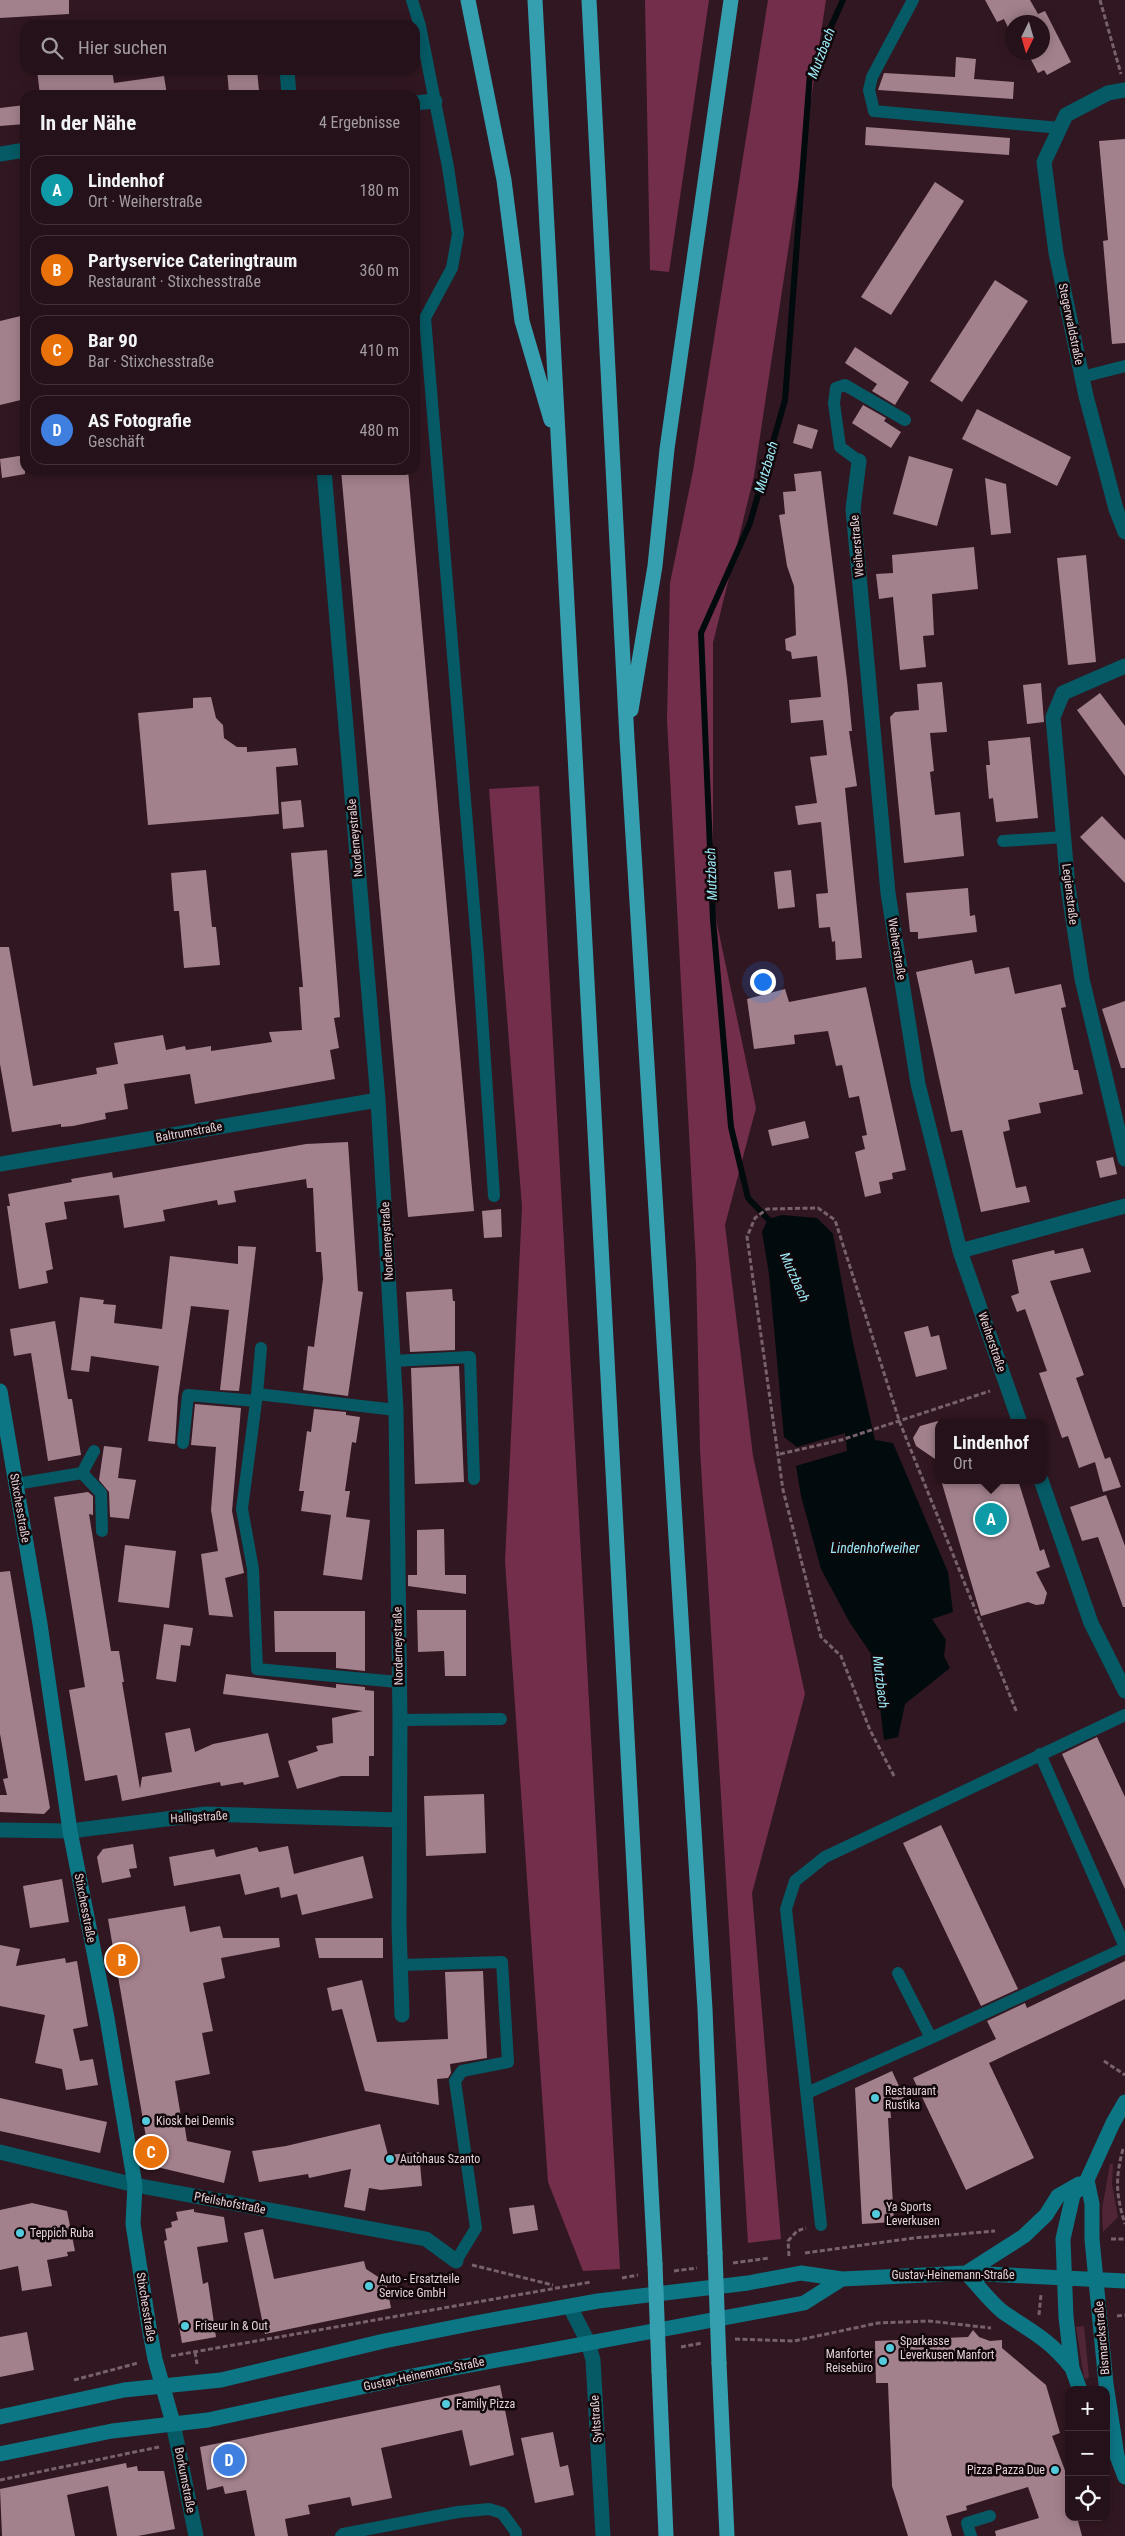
<!DOCTYPE html>
<html lang="de">
<head>
<meta charset="utf-8">
<style>
	:root { --surface:#251119; --page:#2d1a22; --text:#f1f3f6; --muted:#a39da2; --line:#423138; --accent:#54cadd }
	body { margin:0; font-family:"Roboto Condensed",sans-serif; background:var(--page); color:var(--text) }
	.controls { position:absolute; right:15px; bottom:15px; display:grid; overflow:hidden; border-radius:10px; box-shadow:0 2px 12px #0003 }
	.controls button { width:45px; height:45px; display:grid; place-items:center; padding:0; border:0; border-bottom:1px solid var(--line); background:var(--surface); color:var(--text); font:25px sans-serif }
	.compass { position:absolute; left:1005px; top:15px; width:45px; height:45px; border-radius:50%; background:var(--surface); box-shadow:0 2px 12px #0003; rotate:185deg }
	.you { position:absolute; left:762px; top:981px; width:18px; height:18px; margin:-12px; border:4px solid #fff; border-radius:50%; background:#1a73e8; box-shadow:0 0 0 8px #1a73e833 }
	.badge { display:grid; place-items:center; width:32px; height:32px; border-radius:50%; background:var(--accent); color:#fff; font-size:16px; font-weight:700 }
	.pin { position:absolute; translate:-50% -50%; border:2px solid #fff; box-shadow:0 1px 5px #0006 }
	.popup { position:absolute; left:935px; top:1419px; width:112px; height:65px; box-sizing:border-box; display:grid; place-content:center; border-radius:10px; background:var(--surface); filter:drop-shadow(0 1px 4px #0005); font-size:16px; white-space:nowrap; color:var(--muted) }
	.popup b { font-size:19px; color:var(--text) }
	.popup::after { content:''; position:absolute; left:50%; top:100%; margin-left:-10px; border:10px solid transparent; border-top-color:var(--surface) }
	.list { margin:0; padding:0; list-style:none }
	h2 { display:flex; justify-content:space-between; align-items:center; height:65px; margin:0; padding:0 20px; font-size:21px }
	h2 small { font-size:16px; font-weight:400; color:var(--muted) }
	.list li { display:grid; grid-template-columns:32px 1fr auto; gap:15px; align-items:center; box-sizing:border-box; height:70px; margin:0 10px 10px; padding:0 10px; border:1px solid var(--line); border-radius:15px }
	.list b { display:block; font-size:19px; white-space:nowrap }
	.list p { margin:0; font-size:16px; white-space:nowrap; color:var(--muted) }
	.list em { font-size:16px; font-style:normal; color:var(--muted) }
	.icon { flex:none; width:28px; height:28px; fill:none; stroke:currentColor; stroke-width:2; stroke-linecap:round; stroke-linejoin:round }
	.map { position:relative; flex:none; width:1125px; height:2536px; overflow:hidden }
	.search { position:absolute; background:var(--surface); box-shadow:0 2px 12px #0003; left:20px; top:20px; width:400px; height:55px; display:flex; align-items:center; gap:12px; box-sizing:border-box; padding:0 18px; border-radius:15px; color:var(--muted); font-size:19px }
	.panel { position:absolute; background:var(--surface); box-shadow:0 2px 12px #0003; left:20px; top:90px; width:400px; height:385px; border-radius:15px }
	.map>svg:first-child { display:block }
	.green { fill:#502536 }
	.forest { fill:#722e4b }
	.water { fill:#010a0c }
	.lines { fill:none; stroke-linecap:round; stroke-linejoin:round }
	.stream { stroke:#010a0c; stroke-width:6 }
	.building { fill:#a2818c }
	.path { stroke:#78616a; stroke-width:3; stroke-dasharray:5 2.5; stroke-linecap:butt }
	.lane { stroke:#055a65; stroke-width:12 }
	.street { stroke:#055a65; stroke-width:15 }
	.secondary { stroke:#0c7685; stroke-width:15 }
	.highway { stroke:#359faf; stroke-width:15 }
	.highway-bridge { stroke:#359faf; stroke-width:15 }
	.poi-dot { fill:#54cadd; stroke:#11070a; stroke-width:2 }
	.labels { text-anchor:middle; stroke-width:5; stroke-linejoin:round; paint-order:stroke }
	.street-label { font-size:12px; fill:#e3d1d7; stroke:#11070a }
	.poi-label { font-size:12px; fill:#e3d1d7; stroke:#11070a; text-anchor:start }
	.water-label { font-size:14px; font-style:italic; fill:#9be9f6; stroke:#11070a }
</style>
</head>
<body>
<div class="map">
<svg width="1125" height="2536" viewBox="0 0 1125 2536">
	<rect width="100%" height="100%" fill="#311721"/>
	<path class="green" d="M1110,2164h3l-1,20 6,33 -15,15 -1,-23z
		M1084,2326l5,51 -2,2 -3,-1 -8,-51z"/>
	<path class="forest" d="M645,0h64l-40,272 -19,-2z
		M768,0h58l-72,476 -41,167v262l43,203 -31,117 28,231 52,238 -53,199 29,346 -33,4 -48,-794 -4,-184 -29,-545 3,-137 23,-112z
		M539,786l81,1483 -37,2 -35,-89 -43,-621 17,-354 -33,-418z"/>
	<path class="water" d="M782,1215l35,3 16,16 20,109 22,97 18,3 55,129 5,40 -21,7 14,21 -2,16 6,12 -45,36 -7,33 -14,3 -10,-82 -24,-35 -29,-54 -20,-73 -5,-30 51,-15 -2,-18 -48,14 -13,-10 -15,-163 -7,-42 6,-13z"/>
	<g class="lines">
		<path class="stream" d="M772,1226l-4,-7 -20,-21 -17,-71 -18,-207 -12,-287 49,-110 35,-123 25,-327 33,-73"/>
	</g>
	<path class="building" d="M0,0h69v14l-69,4z
		M985,0h45l8,14 7,-3 26,51 -24,13 -3,-5 -6,3 -11,-21h15v-30h-30v14l-8,-17 -7,3z
		M956,57l20,2 -2,20 40,3 -1,17 -135,-9 6,-17 71,4z
		M37,70h75l2,13 50,-7 3,19h-127z
		M227,70h30l2,21 -30,2z
		M25,105v19l-25,2v-18z
		M866,127l144,11 -1,17 -144,-10z
		M1125,139v204l-13,1 -9,-103 5,-1 -9,-99z
		M935,182l29,19 -73,114 -30,-18z
		M995,280l33,21 -66,101 -32,-21z
		M25,315v84l-25,6v-84z
		M855,347l54,35 -14,23 -23,-14 5,-7 -32,-21z
		M863,405l23,13 -2,3 17,11 -10,16 -39,-25z
		M977,409l94,48 -14,29 -95,-47z
		M798,424l20,6 -6,19 -19,-6z
		M25,455v19l-23,4 -2,-19z
		M909,456l44,13 -16,57 -44,-12z
		M341,470h67l66,741 -66,6z
		M821,471l26,209 5,51h-3l8,55 -12,2 17,170 -26,2 -1,-19 -3,1 -2,-15 -11,1 -3,-34 12,-1 -7,-71 -23,3 -3,-19 22,-3 -7,-46 17,-2 -4,-35 -32,3 -2,-23 32,-3 -4,-41 -25,3 -1,-7 -5,-2 -1,-11 11,-4 -2,-49 -7,-20 -8,-51 6,-1 -2,-22 13,-1 -2,-17z
		M985,478l21,6 5,49 -20,2z
		M974,547l4,42 -46,5 2,41 -11,1 3,31 -26,3 -7,-73 -14,2 -3,-25 17,-1 -1,-18z
		M1086,555l10,107 -28,3 -11,-107z
		M942,682l5,50 -17,1 4,38 -4,1 5,43 25,-3 4,44 -60,7 -14,-146 5,-5 24,-2 -2,-26z
		M1041,683l3,39 -17,2 -4,-39z
		M1100,693l25,33v50l-48,-66z
		M211,697l5,21 7,7 1,13 13,9h10v5l49,-4 2,17 -22,2 3,47 -131,11 -10,-112 55,-5v-10z
		M1030,737l8,81 -42,4 -3,-24 -4,1 -3,-34h4l-2,-24z
		M301,800l3,27 -21,2 -2,-27z
		M1102,816l23,24v43l-45,-46z
		M327,850l13,167 -6,1 5,30 -9,2 5,29 -140,25 -5,-30 -66,10 4,25 -23,4 1,6 -33,7 -12,1v-3l-49,8 -12,-68v-117h9l24,139 64,-12 -1,-6 22,-4 -4,-21 49,-8 3,15 19,-4 1,4 25,-4v5l61,-9 -3,-10 33,-2 -3,-43h4l-12,-134z
		M206,870l6,57h4l4,38 -36,3 -5,-57h-5l-3,-38z
		M791,870l4,37 -17,2 -4,-37z
		M968,888l2,28 5,-1 2,17 -59,7v-7h-8l-4,-39z
		M972,960l3,14 34,-7 6,27 46,-10 5,23 -5,1 13,62h4l5,24 -44,9 2,10 -33,7 2,10 -7,2 13,56 10,-2 4,16 -49,10 -19,-82 -11,2 -35,-160z
		M866,987l40,183 -14,3 1,6 -14,3 2,11 -16,4 -10,-45 10,-3 -3,-13 5,-1 -8,-39 -10,2 -7,-33 -6,1 -8,-35 -34,4 1,9 -41,5 -7,-50 38,-10 4,13z
		M1125,1001v67h-4l-19,-59z
		M805,1121l4,17 -37,8 -4,-16z
		M348,1142l10,149 5,1 -15,104 -45,-6 5,-44 6,1 9,-68 -2,-27h-5l-3,-64h-6l-1,-9 -72,12 2,11 -18,3 -1,-5 -54,10 2,11 -41,7 -5,-33 -55,7 3,17 -22,4 8,46 -7,2 2,12 -29,6 -12,-83h3l-2,-12 64,-12 -1,-3 41,-7 1,6 193,-34z
		M1113,1157l4,17 -17,4 -4,-17z
		M501,1209l1,28 -18,1 -2,-27z
		M238,1246l18,1 -17,144 -19,-1 9,-80 -38,-4 -13,91 -3,47 -27,-3 11,-75 -68,-10 -2,16 -18,-2 9,-73 24,3 -1,4 13,1 -2,18 48,6 8,-73 68,8z
		M1083,1248l8,24 -41,9 34,94 -8,3 29,81 5,-2 11,30 -18,5 -8,-30 8,-3 -24,9 -11,-32 -6,2 -23,-65 8,-2 -22,-62 -8,3 -6,-16 8,-3 -7,-33 42,-10 1,4z
		M452,1289l1,12h2v49l-45,2 -4,-60z
		M55,1321l13,78h4l9,56 -33,6 -17,-108 -17,3 -4,-27z
		M928,1326l3,11 8,-2 8,34 -31,8 -12,-45z
		M459,1366l5,116 -49,2 -4,-116z
		M195,1404l46,4 -9,103 12,62 -19,5 8,39 -24,-2 -8,-61 17,-3 -7,-41 5,-63 -25,-2z
		M314,1409l32,3v3l14,2 -4,26 -4,-1 -7,49h5l-4,26 24,3 -8,60 -39,-5 8,-60 -30,-4 3,-20h-5l8,-60 4,1z
		M938,1421v40l-22,-15 -3,-8 7,-12z
		M104,1446l18,2 -4,30 18,2 -7,39 -19,-2 -1,-25 -10,-12z
		M941,1480h77l22,71 4,-2 6,18 -14,5 11,21 -3,11 -8,1 -8,-3 -47,14z
		M88,1492l5,4v19l-4,-1 22,137h8l5,31h-2l18,107 2,-12 30,-5 -7,-39 25,-5 5,24 18,-8 55,-11 11,44 -35,8 -1,-3 -22,4 -1,-4 -98,19 -5,-26 -32,6 -16,-91 16,-3 -31,-190z
		M1106,1495l19,51v61h-2l-25,-70 -16,4 -12,-34z
		M444,1529l1,46h21v19l-58,-8v-11h9v-45z
		M125,1545l51,6 -7,57 -51,-6z
		M10,1571l40,237 -6,6 -44,-2v-17h7l-4,-16 5,-1 -8,-44v-162z
		M417,1610h49v66h-21l-1,-25 -26,1z
		M274,1611h91v60l-29,-3v-16h-61z
		M164,1624l29,4 -3,18 -9,-1 -5,37 -20,-3z
		M226,1674l110,14v-4l29,3v3l9,1v65h-5v20h-28l-44,13 -9,-28 30,-10 -2,-5 17,-3 -1,-25 31,-7 -140,-17z
		M1097,1737l28,60v92l-63,-135z
		M484,1794l2,59 -60,3 -2,-60z
		M941,1825l77,164 -37,17 -78,-163z
		M133,1844l4,24 -8,1 2,8 -29,6 -5,-26 6,-8z
		M288,1846l6,28 69,-18 10,42 -71,17 -5,-21 -16,4 -2,-11 -34,8 -5,-21 -66,12 -5,-29 45,-8 2,8 41,-10 2,5z
		M62,1879l7,43 -39,6 -7,-42z
		M185,1906l5,26 30,-6 3,12h56l1,9 -59,11 4,20 -22,5 10,48 -11,2 8,41 -35,7 7,42 2,-1 3,19 44,10 -7,32 -67,-16 -7,-7 -42,-241z
		M315,1938h68v20h-64z
		M0,1945l20,4 -4,17 49,-8 1,5 11,-2 11,65 -15,3 7,32 13,-2 5,26 -32,5 -4,-21 -27,-6 10,-48 -45,-9z
		M1125,1961v38l-136,64 45,95 -68,32 -53,-112 83,-39 -9,-18 38,-18 2,5z
		M483,1971l4,87 -37,6 1,9 -3,5 -11,1 2,26 -74,-14 -23,-82 -10,2 -5,-23 35,-8 15,62 71,-3 -3,-67z
		M892,2071l13,28 -15,8 1,11h-3l6,104 -32,2 -7,-136z
		M0,2098l107,24 -7,31 -100,-22z
		M380,2124l8,31 31,-3 3,34 -41,4 -12,-2 -4,23 -21,-4 7,-38 -42,9 -1,-4 -49,8 -7,-31 34,-5z
		M32,2203l35,8 8,40 -8,1 1,4 -21,4 5,26 -30,5 -4,-25 -18,4v-60z
		M534,2205l4,25 -25,4 -4,-26z
		M194,2209v3l30,5 4,25 -31,5 6,37 5,-2 8,55 -34,6 -18,-102 3,-1 -2,-11 7,-2 -1,-5 7,-2 -2,-8z
		M263,2229l11,50 90,-18 2,8 20,13 5,26 -126,26 -21,-101z
		M973,2330l6,7 11,4 12,-1v8l44,37 14,48 -8,3 17,45v36h8l5,19h-86l-1,-5 44,-13 -11,-31 -62,19 1,4 -21,6 6,20h-44l-16,-50 -4,-103h-12l-1,-42 93,-4z
		M27,2332l7,38 -34,7v-40z
		M500,2385l14,70 -44,11 -8,-36 -81,18 11,50 -40,8 -2,-9 -42,8 2,9 -25,5 3,17h-33l-9,-46 -21,4 -2,-8 -16,4 -7,-43z
		M553,2432l7,35 8,-2 6,30 -39,8 -14,-65z
		M126,2463l1,5 10,-2 1,5h26l11,58 -37,7h-21l-9,-50 -41,9 8,41h-73l-2,-47z"/>
	<g class="lines">
		<path class="path" d="M1100,0l21,74
			M780,1454l61,-14 149,-49
			M894,1776l-24,-46 -29,-74 -20,-19 -38,-147 -36,-253 8,-19 12,-9 51,-1 17,12 65,203 117,290
			M1104,2061l21,14
			M1123,2149c-8,30 -7,46 2,75
			M1111,2239h14
			M805,2253l109,-15 81,-7
			M789,2256l-1,-15 9,-10 9,-3
			M733,2263l36,-5
			M472,2265l81,20
			M674,2271l23,-3
			M622,2278l16,-3
			M1039,2315l2,-21
			M1117,2316l8,-1
			M735,2339l59,2 84,-18 51,-2 62,7
			M681,2347l21,-4
			M195,2352l2,12
			M171,2356l420,-74
			M74,2380l64,-17
			M0,2480l159,-33"/>
		<path class="lane" d="M412,0l8,26 28,141 10,67 -6,34 -27,50 53,638 16,240
			M913,0l-41,77 -3,13 5,21 186,17
			M1082,377l43,-11
			M859,461l-19,-14 -6,-44 2,-15 9,-3 60,35
			M1003,841l61,-4
			M261,1348l-4,46 139,16
			M393,1361l77,-4 4,122
			M257,1394l-15,115 11,60 4,100 141,13
			M183,1443l5,-48 68,6
			M82,1473l19,20 1,38
			M16,1484l66,-11 12,-22
			M400,1720l101,-1
			M1040,1754l85,193
			M401,1965l101,-3 6,100 -46,9 -7,10 21,147 -20,33
			M898,1973l33,65
			M807,2093l124,-55 194,-90
			M821,2225l-35,-316 9,-28 30,-24 300,-142
			M341,2536l2,-2 115,-22 31,-3 13,4 14,19v4
			M971,2536l-4,-13 23,-7"/>
		<path class="street" d="M287,70l2,25
			M1125,90l-17,3 -42,22 -22,47 12,91 30,143 30,113 9,23
			M415,103l20,-2
			M0,154l25,-4
			M859,461l-6,48 35,384 30,191 42,167 60,172
			M324,470l54,630 14,240 4,70 4,310 -1,207 3,88
			M1125,666l-62,27 -10,24 15,170 14,92 43,180
			M0,1164l378,-64
			M960,1251l165,-45
			M1041,1480l50,143 34,68
			M0,1830l70,1 136,-17 193,6
			M0,2152l135,33 291,54 30,22
			M570,2307l18,35 5,18 10,176
			M173,2423l23,113"/>
		<path class="secondary" d="M0,1391l40,233 30,207 37,187 28,167 -2,39 16,103 6,32 18,64
			M1087,2180l5,24v35l14,145 11,72 8,21
			M966,2273l58,-37 22,-21 12,-19 21,-12
			M966,2273c12,12 24,29 37,39 29,20 46,27 69,56
			M1080,2390l-8,-22 -6,-51 -3,-78 10,-44 14,-15 26,-57 12,-21
			M0,2417l124,-27 97,-10 163,-39 91,-18 123,-22 150,-18 53,-10 41,6 124,-6 159,8
			M0,2454l112,-23 96,-11 209,-45 387,-72 38,-24"/>
		<path class="highway" d="M468,0l36,180 18,141 29,99
			M535,0l120,2264
			M589,0l38,739 78,1270 10,244
			M631,710l24,-144 12,-117 64,-449
			M719,2363l8,173
			M659,2371l7,165"/>
		<path class="highway-bridge" d="M715,2253l4,110
			M655,2264l4,107"/>
	</g>
	<g class="poi-dot">
		<circle cx="875" cy="2098" r="5"/>
		<circle cx="146" cy="2121" r="5"/>
		<circle cx="390" cy="2159" r="5"/>
		<circle cx="876" cy="2214" r="5"/>
		<circle cx="20" cy="2233" r="5"/>
		<circle cx="369" cy="2286" r="5"/>
		<circle cx="185" cy="2326" r="5"/>
		<circle cx="890" cy="2348" r="5"/>
		<circle cx="883" cy="2361" r="5"/>
		<circle cx="446" cy="2404" r="5"/>
		<circle cx="1055" cy="2470" r="5"/>
	</g>
	<g class="labels">
		<g class="street-label">
			<text transform="translate(1071 324) rotate(78)" y="4">Stegerwaldstraße</text>
			<text transform="translate(857 546) rotate(-95)" y="4">Weiherstraße</text>
			<text transform="translate(355 838) rotate(-95)" y="4">Norderneystraße</text>
			<text transform="translate(1070 894) rotate(83)" y="4">Legienstraße</text>
			<text transform="translate(897 949) rotate(81)" y="4">Weiherstraße</text>
			<text transform="translate(189 1132) rotate(-10)" y="4">Baltrumstraße</text>
			<text transform="translate(387 1241) rotate(-93)" y="4">Norderneystraße</text>
			<text transform="translate(992 1342) rotate(71)" y="4">Weiherstraße</text>
			<text transform="translate(20 1508) rotate(80)" y="4">Stixchesstraße</text>
			<text transform="translate(398 1646) rotate(-91)" y="4">Norderneystraße</text>
			<text transform="translate(199 1817) rotate(-3)" y="4">Halligstraße</text>
			<text transform="translate(85 1908) rotate(79)" y="4">Stixchesstraße</text>
			<text transform="translate(230 2203) rotate(11)" y="4">Pfeilshofstraße</text>
			<text x="953" y="2279">Gustav-Heinemann-Straße</text>
			<text transform="translate(146 2307) rotate(81)" y="4">Stixchesstraße</text>
			<text transform="translate(1102 2338) rotate(-95)" y="4">Bismarckstraße</text>
			<text transform="translate(424 2374) rotate(-12)" y="4">Gustav-Heinemann-Straße</text>
			<text transform="translate(596 2419) rotate(-94)" y="4">Syltstraße</text>
			<text transform="translate(185 2480) rotate(79)" y="4">Borkumstraße</text>
		</g>
		<g class="poi-label">
			<text x="885" y="2095">Restaurant<tspan x="885" dy="14">Rustika</tspan></text>
			<text x="156" y="2125">Kiosk bei Dennis</text>
			<text x="400" y="2163">Autohaus Szanto</text>
			<text x="886" y="2211">Ya Sports<tspan x="886" dy="14">Leverkusen</tspan></text>
			<text x="30" y="2237">Teppich Ruba</text>
			<text x="379" y="2283">Auto - Ersatzteile<tspan x="379" dy="14">Service GmbH</tspan></text>
			<text x="195" y="2330">Friseur In &amp; Out</text>
			<text x="900" y="2345">Sparkasse<tspan x="900" dy="14">Leverkusen Manfort</tspan></text>
			<text x="873" y="2358" text-anchor="end">Manforter<tspan x="873" dy="14">Reisebüro</tspan></text>
			<text x="456" y="2408">Family Pizza</text>
			<text x="1045" y="2474" text-anchor="end">Pizza Pazza Due</text>
		</g>
		<g class="water-label">
			<text transform="translate(821 53) rotate(-69)" y="5">Mutzbach</text>
			<text transform="translate(766 467) rotate(-74)" y="5">Mutzbach</text>
			<text transform="translate(711 874) rotate(-92)" y="5">Mutzbach</text>
			<text transform="translate(795 1277) rotate(66)" y="5">Mutzbach</text>
			<text x="875" y="1553">Lindenhofweiher</text>
			<text transform="translate(881 1682) rotate(83)" y="5">Mutzbach</text>
		</g>
	</g>
</svg>
<div class="controls">
<button>+</button>
<button>−</button>
<button><svg class="icon" aria-label="locate" viewBox="0 0 24 24"><circle cx="12" cy="12" r="6"/><path d="M12 2v4M12 18v4M2 12h4M18 12h4"/></svg></button>
</div>
<svg class="compass" viewBox="-18 -18 36 36"><path d="M0-13l5 13h-10z" fill="#e53935"/><path d="M0 13l5-13h-10z" fill="#a39da2"/></svg>
<div class="you"></div>
<div class="pin badge" style="left:991px;top:1519px;background:#0f9aa8">A</div>
<div class="popup"><b>Lindenhof</b>Ort</div>
<div class="pin badge" style="left:122px;top:1960px;background:#e8710a">B</div>
<div class="pin badge" style="left:151px;top:2152px;background:#e8710a">C</div>
<div class="pin badge" style="left:229px;top:2460px;background:#3f7fe0">D</div>
<div class="search"><svg class="icon" aria-label="search" viewBox="0 0 24 24"><circle cx="10" cy="10" r="6"/><path d="M15 15l6 6"/></svg>Hier suchen</div>
<section class="panel">
<h2>In der Nähe<small>4 Ergebnisse</small></h2>
<ul class="list">
<li><span class="badge" style="background:#0f9aa8">A</span><div><b>Lindenhof</b><p>Ort · Weiherstraße</p></div><em>180 m</em></li>
<li><span class="badge" style="background:#e8710a">B</span><div><b>Partyservice Cateringtraum</b><p>Restaurant · Stixchesstraße</p></div><em>360 m</em></li>
<li><span class="badge" style="background:#e8710a">C</span><div><b>Bar 90</b><p>Bar · Stixchesstraße</p></div><em>410 m</em></li>
<li><span class="badge" style="background:#3f7fe0">D</span><div><b>AS Fotografie</b><p>Geschäft</p></div><em>480 m</em></li>
</ul>
</section>
</div>
</body>
</html>
